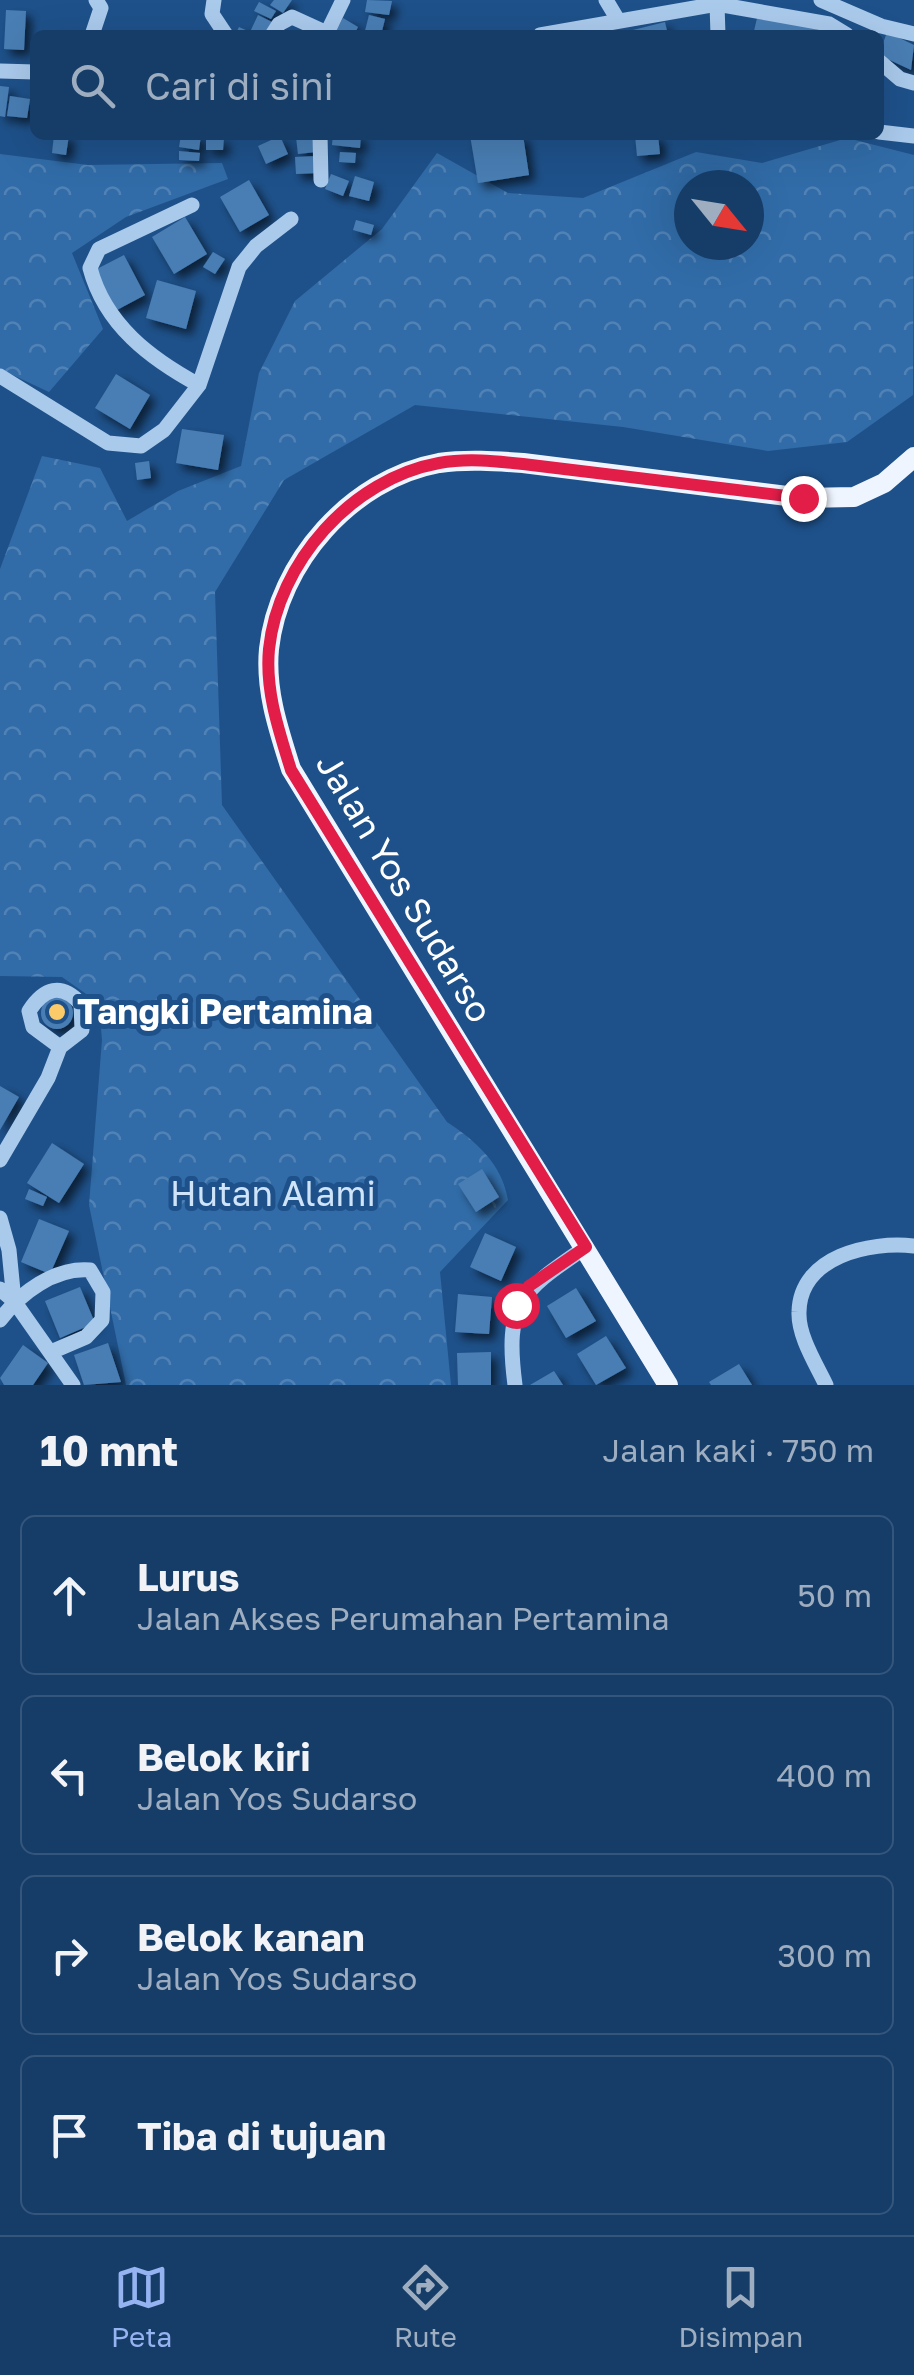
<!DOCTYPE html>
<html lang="id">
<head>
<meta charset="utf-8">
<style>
	:root { --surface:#163d68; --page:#1f446e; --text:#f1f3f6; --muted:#9eaec0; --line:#35567c; --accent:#95b2f1 }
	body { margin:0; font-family:"Golos Text",sans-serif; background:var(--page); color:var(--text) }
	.compass { position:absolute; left:674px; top:170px; width:90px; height:90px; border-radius:50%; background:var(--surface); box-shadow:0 10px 40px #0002; rotate:120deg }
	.stop { position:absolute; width:30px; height:30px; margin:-22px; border:8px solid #e11d48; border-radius:50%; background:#fff }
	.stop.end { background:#e11d48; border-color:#fff; box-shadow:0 2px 10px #0008 }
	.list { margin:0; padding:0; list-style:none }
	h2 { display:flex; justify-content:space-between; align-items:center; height:130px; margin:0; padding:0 40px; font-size:42px }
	h2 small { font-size:32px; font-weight:400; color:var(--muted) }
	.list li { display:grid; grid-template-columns:65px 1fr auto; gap:30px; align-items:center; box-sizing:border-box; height:160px; margin:0 20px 20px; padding:0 20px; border:2px solid var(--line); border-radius:15px }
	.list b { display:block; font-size:38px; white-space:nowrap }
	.list p { margin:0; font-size:32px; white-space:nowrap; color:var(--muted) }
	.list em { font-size:32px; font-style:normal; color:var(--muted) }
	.icon { flex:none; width:55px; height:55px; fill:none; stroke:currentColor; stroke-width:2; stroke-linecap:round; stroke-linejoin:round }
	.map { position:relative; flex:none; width:914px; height:1385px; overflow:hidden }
	.search { position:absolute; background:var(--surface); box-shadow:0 10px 40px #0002; left:30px; right:30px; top:30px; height:110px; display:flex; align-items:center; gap:25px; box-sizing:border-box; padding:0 35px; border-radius:15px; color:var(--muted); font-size:38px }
	.sheet { height:850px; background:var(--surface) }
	nav { display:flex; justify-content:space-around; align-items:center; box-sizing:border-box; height:140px; border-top:2px solid var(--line); background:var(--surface); font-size:28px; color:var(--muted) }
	nav a { display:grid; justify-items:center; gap:5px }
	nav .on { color:var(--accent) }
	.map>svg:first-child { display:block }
	.forest { fill:url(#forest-crowns); fill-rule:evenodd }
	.building { fill:#4a7eb4; filter:url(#shadow) }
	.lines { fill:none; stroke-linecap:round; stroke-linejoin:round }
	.minor { stroke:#aacaec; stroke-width:15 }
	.major { stroke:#eff5ff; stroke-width:20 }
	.route { stroke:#e11d48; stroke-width:12 }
	.poi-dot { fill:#fbcb69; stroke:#1e518a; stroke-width:4 }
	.labels { text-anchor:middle; stroke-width:10; stroke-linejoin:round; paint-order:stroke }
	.street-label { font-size:35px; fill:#fff; stroke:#1e518a }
	.poi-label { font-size:35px; font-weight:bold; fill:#fff; stroke:#1e518a; text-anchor:start }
	.park-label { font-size:35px; fill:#cfe3f9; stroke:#1e518a }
</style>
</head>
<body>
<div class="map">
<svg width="914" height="1385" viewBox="0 0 914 1385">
	<defs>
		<pattern id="forest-crowns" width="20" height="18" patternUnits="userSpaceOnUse" patternTransform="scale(2.5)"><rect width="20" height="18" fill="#316ca8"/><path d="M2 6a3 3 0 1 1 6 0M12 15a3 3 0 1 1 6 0" fill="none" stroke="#5082b5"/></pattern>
		<filter id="shadow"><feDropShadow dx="6" dy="6" stdDeviation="5" flood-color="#0009"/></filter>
	</defs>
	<rect width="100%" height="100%" fill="#1e518a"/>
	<path class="forest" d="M847,138l67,17 -1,240 -66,47 -79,9 -145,-24 -208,-22 -131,75 -69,112 7,213 225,317c30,20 55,42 61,78l-68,72 11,113h-325l-37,-180 13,-165 -3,-37 -37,-26 -62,-1v-407l42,-113 58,12 27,53 51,-30 63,-25 18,-93 36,-72 87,-72 55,-76 71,40 75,5 113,-46 66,11zM689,185h60v60h-60z
		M0,154l88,11 134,-2 6,16 -102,38 -54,36 31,76 -54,63 -49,-23z"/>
	<path class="building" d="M274,0h18l-9,13 -13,-8z
		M367,0l25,1 -3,14 -24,-3z
		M259,2l17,9 -5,8 -17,-8z
		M6,10l20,1 -2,39 -20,-1z
		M758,14l62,16 -1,5h-66z
		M258,15l16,8 -6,12h-33l4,-8 11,5z
		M369,15l16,4 -4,16h-17z
		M343,18l15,9 -4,8h-21z
		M665,22l3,13h-33l-2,-5z
		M887,32l27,13 -3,25 -32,-15z
		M0,86l9,1 -4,30 -5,-1z
		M10,96l20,3 -3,19 -20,-2z
		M54,135h15l-3,20 -14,-2z
		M181,135h20l-2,15 -20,-3z
		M314,135l2,17 -18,2 -2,-17z
		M333,135h28l-1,13 -28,-3z
		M470,135h53l6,40 -51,8z
		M635,135h23l2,19 -23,2z
		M280,136l8,18 -22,10 -8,-18z
		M206,138h18l-1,12h-17z
		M179,151l21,2 -1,8 -20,-1z
		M340,152l16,1 -1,10 -16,-1z
		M317,156l1,17 -22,1 -1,-17z
		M331,174l18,7 -6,15 -18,-7z
		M355,176l19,6 -5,19 -20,-5z
		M249,180l20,35 -29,17 -20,-35z
		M185,217l22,37 -33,20 -22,-37z
		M356,220l18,5 -3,10 -18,-5z
		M213,252l12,7 -10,15 -12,-7z
		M124,255l21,40 -30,16 -22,-40z
		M157,280l39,11 -10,38 -40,-11z
		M116,374l34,21 -20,34 -35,-21z
		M182,429l42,6 -6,35 -42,-7z
		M149,461l2,17 -14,2 -2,-17z
		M41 1013a16 16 0 1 1 32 0a16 16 0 1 1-32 0Z
		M0,1086l19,11 -19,33z
		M52,1143l32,21 -25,39 -32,-20z
		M482,1169l17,28 -23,15 -18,-28z
		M29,1189l18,8 -4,9 -18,-7z
		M39,1219l30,12 -19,43 -29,-12z
		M485,1233l31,14 -15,34 -31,-14z
		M80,1287l15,36 -35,15 -15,-37z
		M576,1288l20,33 -30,17 -19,-32z
		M458,1294l34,3 -3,37 -34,-2z
		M606,1336l20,32 -30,17 -19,-31z
		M108,1343l13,39 -37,3 -10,-30z
		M23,1345l25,18 -15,22h-29l-4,-7z
		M491,1352v33h-33l-1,-32z
		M739,1364l13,21h-41l-2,-3z
		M554,1371l9,14h-33z"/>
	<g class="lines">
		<path class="minor" d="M214,0l-2,14 14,21
			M606,0l12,20
			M821,0l60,26 33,8
			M717,4l1,31
			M92,35l9,-27 -5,-8
			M272,35l7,-11 13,-7 35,16
			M326,35l17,-35
			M540,35l177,-31 112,20 18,11
			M879,61l21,18 14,4
			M0,71l35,1
			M879,132l35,4
			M320,135l1,45
			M192,205l-93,44 -9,19c15,57 61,91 109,117
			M0,376l108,67 33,3 23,-16 35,-45 40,-118 17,-21 35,-27
			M0,1160l48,-82 12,-31 22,-17 -1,-26c-20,-22 -37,-16 -52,7l4,16 27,20
			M0,1218l9,32 5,51
			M0,1289l14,12 59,84
			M0,1320c20,-27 55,-53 90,-50l13,22 -1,28 -16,17 -35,15
			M515,1385c-11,-84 7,-94 71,-138
			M826,1385c-10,-21 -28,-49 -27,-73 1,-56 71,-71 115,-66"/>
		<path class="major" d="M668,1385l-377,-616c-12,-38 -26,-78 -22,-120 9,-86 82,-170 170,-186 28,-4 56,-2 84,0l280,35 51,-1 30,-14 30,-26"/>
	</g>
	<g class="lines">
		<path class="route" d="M516,1305l13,-19 57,-39 -295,-477c-12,-39 -26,-79 -22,-121 9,-86 82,-170 170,-186 28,-5 56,-2 84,1l280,34"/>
	</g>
	<circle class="poi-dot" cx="57" cy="1012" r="10"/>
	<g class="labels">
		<g class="street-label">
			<text transform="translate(404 888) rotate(59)" y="12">Jalan Yos Sudarso</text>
		</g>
		<g class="poi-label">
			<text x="77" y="1024">Tangki Pertamina</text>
		</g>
		<g class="park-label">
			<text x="273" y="1206">Hutan Alami</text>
		</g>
	</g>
</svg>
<svg class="compass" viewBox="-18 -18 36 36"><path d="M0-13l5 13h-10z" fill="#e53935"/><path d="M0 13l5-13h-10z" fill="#9eaec0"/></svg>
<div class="stop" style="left:516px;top:1305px"></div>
<div class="stop end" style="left:803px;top:498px"></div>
<div class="search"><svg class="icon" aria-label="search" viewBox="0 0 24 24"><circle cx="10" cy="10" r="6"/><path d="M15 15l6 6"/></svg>Cari di sini</div>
</div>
<section class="sheet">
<h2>10 mnt<small>Jalan kaki · 750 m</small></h2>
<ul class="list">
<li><svg class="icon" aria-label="ahead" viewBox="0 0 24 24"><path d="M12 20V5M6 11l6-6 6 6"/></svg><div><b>Lurus</b><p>Jalan Akses Perumahan Pertamina</p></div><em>50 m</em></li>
<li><svg class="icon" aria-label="left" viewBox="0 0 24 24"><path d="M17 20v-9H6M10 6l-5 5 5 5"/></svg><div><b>Belok kiri</b><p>Jalan Yos Sudarso</p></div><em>400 m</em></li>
<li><svg class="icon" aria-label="right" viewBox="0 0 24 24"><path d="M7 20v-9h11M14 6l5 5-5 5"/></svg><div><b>Belok kanan</b><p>Jalan Yos Sudarso</p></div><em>300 m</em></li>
<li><svg class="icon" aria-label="arrive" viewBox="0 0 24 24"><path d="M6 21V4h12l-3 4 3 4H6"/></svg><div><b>Tiba di tujuan</b></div></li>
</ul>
</section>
<nav>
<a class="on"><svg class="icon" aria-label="map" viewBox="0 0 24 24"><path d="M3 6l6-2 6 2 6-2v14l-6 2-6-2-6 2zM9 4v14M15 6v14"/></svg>Peta</a>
<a><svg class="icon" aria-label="directions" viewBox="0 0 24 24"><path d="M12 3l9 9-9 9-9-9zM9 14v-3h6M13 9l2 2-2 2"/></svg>Rute</a>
<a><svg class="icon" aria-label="saved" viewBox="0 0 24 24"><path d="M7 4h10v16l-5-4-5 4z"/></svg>Disimpan</a>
</nav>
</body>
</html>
